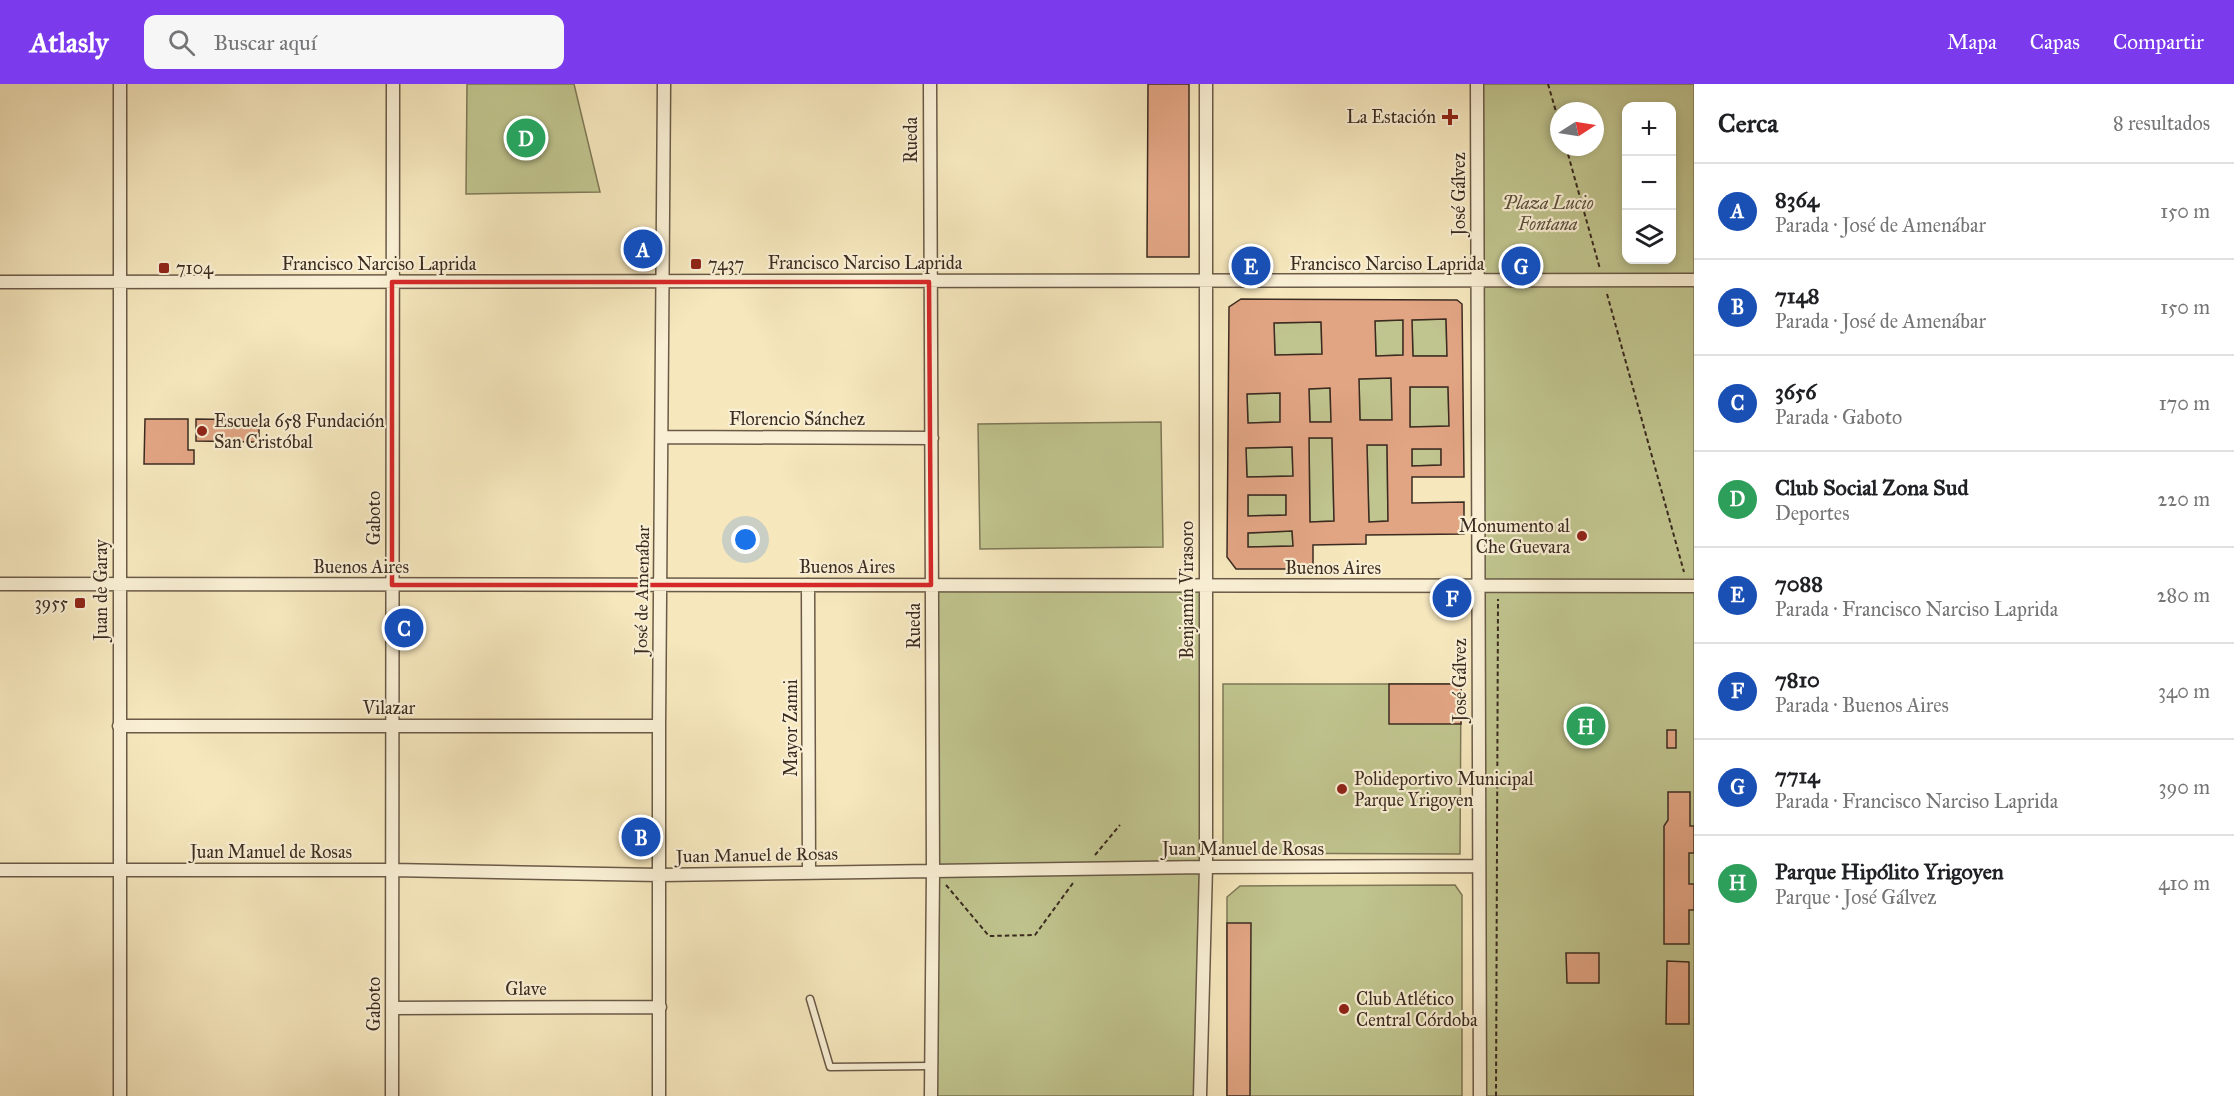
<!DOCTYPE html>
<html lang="es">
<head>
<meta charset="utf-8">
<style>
	:root { --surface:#fff; --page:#f6f6f6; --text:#202124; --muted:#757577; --line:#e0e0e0; --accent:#7c3aed }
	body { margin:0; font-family:"IM FELL Great Primer",serif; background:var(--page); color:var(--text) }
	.controls { position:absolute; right:18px; top:18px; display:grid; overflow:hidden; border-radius:12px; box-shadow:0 3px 9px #0003 }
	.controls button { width:54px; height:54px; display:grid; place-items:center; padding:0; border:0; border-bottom:2px solid var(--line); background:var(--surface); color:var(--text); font:30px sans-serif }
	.compass { position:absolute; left:1550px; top:18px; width:54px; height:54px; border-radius:50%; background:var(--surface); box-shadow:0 3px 9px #0003; rotate:78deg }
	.you { position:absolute; left:746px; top:456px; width:21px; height:21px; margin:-15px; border:4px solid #fff; border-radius:50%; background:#1a73e8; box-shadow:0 0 0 9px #1a73e833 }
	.badge { display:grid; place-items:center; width:39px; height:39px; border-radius:50%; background:var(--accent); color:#fff; font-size:20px; font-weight:700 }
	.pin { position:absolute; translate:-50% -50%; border:3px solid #fff; box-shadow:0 2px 6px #0006 }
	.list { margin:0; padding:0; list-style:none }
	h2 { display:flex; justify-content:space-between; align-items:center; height:78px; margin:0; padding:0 24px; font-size:26px }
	h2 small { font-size:20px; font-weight:400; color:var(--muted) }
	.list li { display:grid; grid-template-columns:39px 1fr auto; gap:18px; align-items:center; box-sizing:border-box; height:96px; padding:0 24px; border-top:2px solid var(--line) }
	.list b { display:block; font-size:22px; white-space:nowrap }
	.list p { margin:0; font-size:20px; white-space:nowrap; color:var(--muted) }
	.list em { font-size:20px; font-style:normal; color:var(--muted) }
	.icon { flex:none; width:33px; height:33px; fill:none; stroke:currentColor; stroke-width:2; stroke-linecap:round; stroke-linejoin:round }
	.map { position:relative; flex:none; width:1694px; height:1012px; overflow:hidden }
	header { display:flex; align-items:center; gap:36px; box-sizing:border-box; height:84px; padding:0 30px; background:var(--accent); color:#fff }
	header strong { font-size:28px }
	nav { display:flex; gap:33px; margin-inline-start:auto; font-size:21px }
	.search { width:420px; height:54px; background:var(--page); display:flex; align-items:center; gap:15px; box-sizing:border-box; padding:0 21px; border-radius:12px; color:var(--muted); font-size:22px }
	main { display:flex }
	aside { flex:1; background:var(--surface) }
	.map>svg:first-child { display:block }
	.green { fill:#c0c48e; stroke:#7e7857; stroke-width:1.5; fill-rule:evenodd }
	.building { fill:#e2a584; stroke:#3b2b20; stroke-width:1.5; fill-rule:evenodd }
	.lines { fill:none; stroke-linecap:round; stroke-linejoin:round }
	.lane-casing { stroke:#6a5a47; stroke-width:9 }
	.street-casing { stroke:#6a5a47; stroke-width:15 }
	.path { stroke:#3b2b20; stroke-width:2; stroke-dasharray:4.5 3; stroke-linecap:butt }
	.lane { stroke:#f9efd4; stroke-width:6 }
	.street { stroke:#f9efd4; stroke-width:12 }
	.marked { fill:none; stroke:#d62828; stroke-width:4.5; stroke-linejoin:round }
	.poi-dot { fill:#8f2418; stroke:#f9efd4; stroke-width:2 }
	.labels { text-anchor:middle; stroke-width:4.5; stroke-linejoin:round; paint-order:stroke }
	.poi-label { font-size:18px; fill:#3b2b20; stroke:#f9efd4; text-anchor:start }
	.street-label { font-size:18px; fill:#3b2b20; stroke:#f9efd4 }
	.park-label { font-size:18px; font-style:italic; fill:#5c513c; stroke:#f9efd4 }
</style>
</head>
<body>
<header>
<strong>Atlasly</strong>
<div class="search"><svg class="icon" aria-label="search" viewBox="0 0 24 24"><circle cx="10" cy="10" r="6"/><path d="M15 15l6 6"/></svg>Buscar aquí</div>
<nav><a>Mapa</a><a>Capas</a><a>Compartir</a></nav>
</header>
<main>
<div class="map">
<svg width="1694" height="1012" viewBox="0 0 1694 1012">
	<rect width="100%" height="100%" fill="#f6e7bd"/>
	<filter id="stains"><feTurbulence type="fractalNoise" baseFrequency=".00333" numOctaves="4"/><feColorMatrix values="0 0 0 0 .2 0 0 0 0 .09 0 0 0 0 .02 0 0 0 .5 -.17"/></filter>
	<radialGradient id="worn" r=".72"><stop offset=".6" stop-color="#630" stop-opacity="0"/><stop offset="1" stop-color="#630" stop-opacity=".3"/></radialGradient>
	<path class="green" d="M467,0h107l26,108 -134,2z
		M1477,0h217v1012h-214zM1626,22h46v154h-46zM1559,27h36v36h-36z
		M1446,235l1,37h-34l-1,-36z
		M1403,236v35l-27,1 -1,-35z
		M1321,238l1,32 -47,1 -1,-32z
		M1391,294l1,42h-32l-1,-41z
		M1410,303h38l1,39 -39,1z
		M1330,304l1,34h-21l-1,-33z
		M1280,309v29l-32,1 -1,-29z
		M1161,338l2,125 -183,2 -2,-125z
		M1309,354h23l2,83 -24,1z
		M1367,361h20l1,76 -19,1z
		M1292,363l1,29 -46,1 -1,-29z
		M1412,365h29v16l-29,1z
		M1248,411h38v20l-38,1z
		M1292,447l1,15 -45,1v-14z
		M931,501h274l-5,511h-269z
		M1223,600h238l-1,170 -237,-1z
		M1455,801l7,10v201h-235v-199l13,-11z"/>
	<path class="building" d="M1148,0h41v173h-42z
		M1241,215l216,1 5,4 2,173h-52v26l52,-1v32l-98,1v9l-53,1v24h-77l-9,-12 2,-250zM1446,235l1,37h-34l-1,-36zM1403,236v35l-27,1 -1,-35zM1321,238l1,32 -47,1 -1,-32zM1391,294l1,42h-32l-1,-41zM1410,303h38l1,39 -39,1zM1330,304l1,34h-21l-1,-33zM1280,309v29l-32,1 -1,-29zM1309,354h23l2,83 -24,1zM1367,361h20l1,76 -19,1zM1292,363l1,29 -46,1 -1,-29zM1412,365h29v16l-29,1zM1248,411h38v20l-38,1zM1292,447l1,15 -45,1v-14z
		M145,335h43v31h6v14h-50z
		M196,335l63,1v22l-63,-1z
		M1389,600h72v40h-72z
		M1667,646h9v18h-9z
		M1668,708h22v34h4v27h-5v31h5v26h-5v34h-25v-118l4,-6z
		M1227,839h24l-1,173h-23z
		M1566,869h33v30h-32z
		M1667,877l22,1v62h-23z"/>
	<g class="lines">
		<defs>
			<path id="lane" d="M810,915l20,68 101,-1"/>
			<path id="street" d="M120,0v1012
				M930,0l3,787 -2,225
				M1477,0l3,1012
				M0,198l1694,-2
				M662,353l270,1
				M0,500l1694,2
				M808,501l1,287
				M119,642h540
				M0,786h392l268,5 546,-8 272,-1
				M393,924l267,-1
				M392,1012l1,-1012
				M659,1012v-370l5,-642
				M1200,1012l6,-229v-783"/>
		</defs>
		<use href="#lane" class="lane-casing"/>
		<use href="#street" class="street-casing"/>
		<path class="path" d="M1548,0l11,38
			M1566,63l34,122
			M1607,210l77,278
			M1095,771l25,-30
			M946,801l43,51 46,-1 38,-52
			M1496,1012l2,-497"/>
		<use href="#lane" class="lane"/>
		<use href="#street" class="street"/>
	</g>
	<path class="marked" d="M392,198h537l2,303h-539z"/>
	<g class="poi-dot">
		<path d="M1447 24h6v6h6v6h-6v6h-6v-6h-6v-6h6z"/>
		<rect x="690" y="174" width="12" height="12" rx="3"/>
		<rect x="158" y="178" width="12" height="12" rx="3"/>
		<circle cx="202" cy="347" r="6"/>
		<circle cx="1582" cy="452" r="6"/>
		<rect x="74" y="513" width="12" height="12" rx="3"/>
		<circle cx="1342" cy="705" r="6"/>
		<circle cx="1344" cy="925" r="6"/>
	</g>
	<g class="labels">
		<g class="poi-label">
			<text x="1436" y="39" text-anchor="end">La Estación</text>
			<text x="708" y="186">7437</text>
			<text x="176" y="190">7104</text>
			<text x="214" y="343">Escuela 658 Fundación<tspan x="214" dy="21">San Cristóbal</tspan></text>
			<text x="1570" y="448" text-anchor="end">Monumento al<tspan x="1570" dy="21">Che Guevara</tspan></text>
			<text x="68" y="525" text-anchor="end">3955</text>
			<text x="1354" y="701">Polideportivo Municipal<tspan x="1354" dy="21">Parque Yrigoyen</tspan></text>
			<text x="1356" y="921">Club Atlético<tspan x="1356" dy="21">Central Córdoba</tspan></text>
		</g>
		<g class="street-label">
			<text transform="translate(911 56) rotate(-90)" y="6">Rueda</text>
			<text transform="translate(1459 110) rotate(-90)" y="6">José Gálvez</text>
			<text x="865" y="185">Francisco Narciso Laprida</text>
			<text x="379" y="186">Francisco Narciso Laprida</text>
			<text x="1387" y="186">Francisco Narciso Laprida</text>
			<text x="797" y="341">Florencio Sánchez</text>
			<text transform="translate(374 434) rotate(-90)" y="6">Gaboto</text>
			<text x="361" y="489">Buenos Aires</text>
			<text x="847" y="489">Buenos Aires</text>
			<text x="1333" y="490">Buenos Aires</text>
			<text transform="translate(101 506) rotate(-90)" y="6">Juan de Garay</text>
			<text transform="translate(642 506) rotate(-89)" y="6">José de Amenábar</text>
			<text transform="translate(1187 506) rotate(-90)" y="6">Benjamín Virasoro</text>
			<text transform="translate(914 542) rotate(-90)" y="6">Rueda</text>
			<text transform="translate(1460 596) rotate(-90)" y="6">José Gálvez</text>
			<text x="389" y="630">Vilazar</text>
			<text transform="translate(791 644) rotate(-90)" y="6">Mayor Zanni</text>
			<text x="1243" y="771">Juan Manuel de Rosas</text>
			<text x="271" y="774">Juan Manuel de Rosas</text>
			<text transform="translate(757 771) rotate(-1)" y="6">Juan Manuel de Rosas</text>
			<text x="526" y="911">Glave</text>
			<text transform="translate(374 920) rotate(-90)" y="6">Gaboto</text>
		</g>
		<g class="park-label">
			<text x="1548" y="125">Plaza Lucio<tspan x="1548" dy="21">Fontana</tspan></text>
		</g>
	</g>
	<rect width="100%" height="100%" filter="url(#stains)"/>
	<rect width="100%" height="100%" fill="url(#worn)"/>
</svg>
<div class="controls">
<button>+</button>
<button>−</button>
<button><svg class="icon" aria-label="layers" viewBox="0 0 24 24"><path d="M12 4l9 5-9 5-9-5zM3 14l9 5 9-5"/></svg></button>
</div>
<svg class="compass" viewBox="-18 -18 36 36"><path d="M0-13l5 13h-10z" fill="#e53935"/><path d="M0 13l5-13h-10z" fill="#757577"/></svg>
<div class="you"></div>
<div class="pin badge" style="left:643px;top:165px;background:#1a4fb4">A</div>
<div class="pin badge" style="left:641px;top:753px;background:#1a4fb4">B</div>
<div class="pin badge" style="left:404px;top:544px;background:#1a4fb4">C</div>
<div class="pin badge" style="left:526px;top:54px;background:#2e9e5b">D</div>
<div class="pin badge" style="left:1251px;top:182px;background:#1a4fb4">E</div>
<div class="pin badge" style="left:1452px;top:514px;background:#1a4fb4">F</div>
<div class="pin badge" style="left:1521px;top:182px;background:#1a4fb4">G</div>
<div class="pin badge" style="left:1586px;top:642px;background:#2e9e5b">H</div>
</div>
<aside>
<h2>Cerca<small>8 resultados</small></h2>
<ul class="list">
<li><span class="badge" style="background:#1a4fb4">A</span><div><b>8364</b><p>Parada · José de Amenábar</p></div><em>150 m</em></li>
<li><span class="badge" style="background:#1a4fb4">B</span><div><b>7148</b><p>Parada · José de Amenábar</p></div><em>150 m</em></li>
<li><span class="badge" style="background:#1a4fb4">C</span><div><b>3656</b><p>Parada · Gaboto</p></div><em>170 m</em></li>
<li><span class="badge" style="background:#2e9e5b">D</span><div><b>Club Social Zona Sud</b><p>Deportes</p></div><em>220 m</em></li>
<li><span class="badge" style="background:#1a4fb4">E</span><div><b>7088</b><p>Parada · Francisco Narciso Laprida</p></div><em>280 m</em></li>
<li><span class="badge" style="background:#1a4fb4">F</span><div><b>7810</b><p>Parada · Buenos Aires</p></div><em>340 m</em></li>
<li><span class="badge" style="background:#1a4fb4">G</span><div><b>7714</b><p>Parada · Francisco Narciso Laprida</p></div><em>390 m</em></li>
<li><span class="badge" style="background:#2e9e5b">H</span><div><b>Parque Hipólito Yrigoyen</b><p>Parque · José Gálvez</p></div><em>410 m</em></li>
</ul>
</aside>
</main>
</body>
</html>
